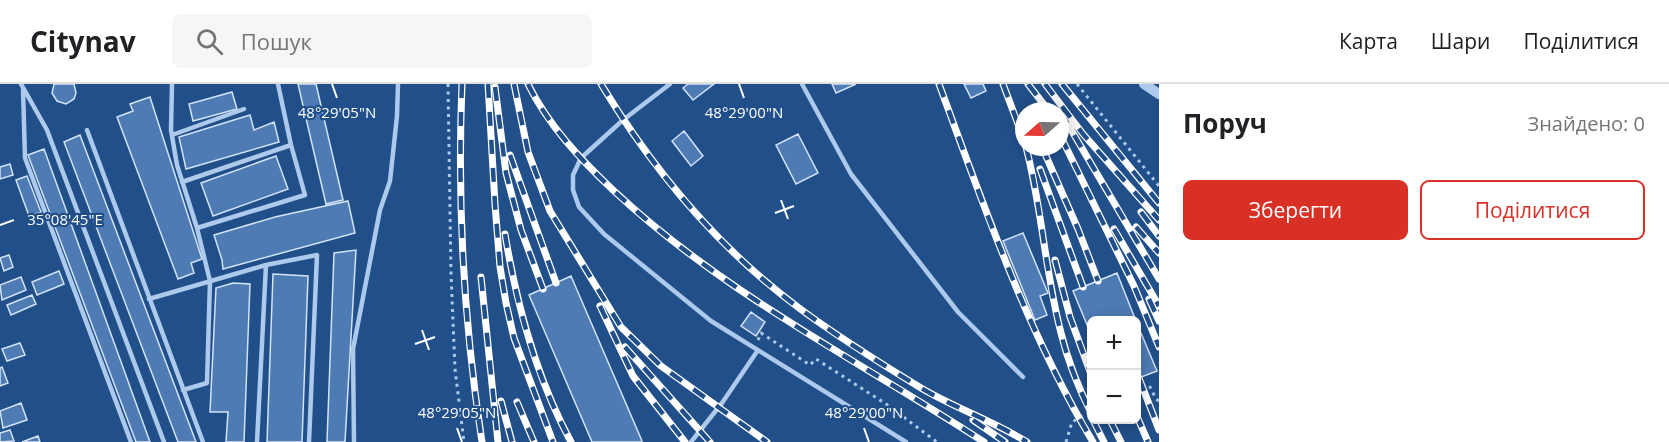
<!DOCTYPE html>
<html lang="uk">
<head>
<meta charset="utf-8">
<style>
	:root { --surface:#fff; --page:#f6f6f6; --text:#202124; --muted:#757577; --line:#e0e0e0; --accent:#d93025 }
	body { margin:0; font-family:"Open Sans",sans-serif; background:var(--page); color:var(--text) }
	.controls { position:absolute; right:18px; bottom:18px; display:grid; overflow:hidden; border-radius:9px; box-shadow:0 3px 15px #0003 }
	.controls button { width:54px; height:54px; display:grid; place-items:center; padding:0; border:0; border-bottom:2px solid var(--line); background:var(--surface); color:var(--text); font:30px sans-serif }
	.compass { position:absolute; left:1015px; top:18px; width:54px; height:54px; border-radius:50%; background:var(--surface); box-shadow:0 3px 15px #0003; rotate:250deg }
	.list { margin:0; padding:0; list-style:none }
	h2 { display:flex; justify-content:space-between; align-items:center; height:78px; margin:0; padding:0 24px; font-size:26px }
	h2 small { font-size:20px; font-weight:400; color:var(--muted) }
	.actions { display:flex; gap:12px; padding:18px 24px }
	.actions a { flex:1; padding:14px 0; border:2px solid var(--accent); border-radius:9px; text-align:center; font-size:21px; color:var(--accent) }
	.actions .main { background:var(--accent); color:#fff }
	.icon { flex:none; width:33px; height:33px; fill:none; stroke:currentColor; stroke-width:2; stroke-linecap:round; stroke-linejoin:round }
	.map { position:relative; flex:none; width:1159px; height:358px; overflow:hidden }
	header { display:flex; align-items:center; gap:36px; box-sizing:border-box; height:84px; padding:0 30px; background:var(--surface); border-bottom:2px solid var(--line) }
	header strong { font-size:28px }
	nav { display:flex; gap:33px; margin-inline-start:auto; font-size:21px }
	.search { width:420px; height:54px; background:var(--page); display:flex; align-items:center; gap:15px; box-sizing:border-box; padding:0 21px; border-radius:9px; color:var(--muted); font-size:22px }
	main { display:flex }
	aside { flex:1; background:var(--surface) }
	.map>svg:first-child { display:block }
	.building { fill:#4e7bb3; stroke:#d2e3f8; stroke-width:1.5 }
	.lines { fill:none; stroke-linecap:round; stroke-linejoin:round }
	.path { stroke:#adc9eb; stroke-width:3; stroke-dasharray:3 4.5; stroke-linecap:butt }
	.service { stroke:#adc9eb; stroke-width:4.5 }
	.tertiary { stroke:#adc9eb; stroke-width:10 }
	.rail-casing { stroke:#fff; stroke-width:7 }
	.rail { stroke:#214f8a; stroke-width:4.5; stroke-dasharray:14; stroke-linecap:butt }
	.ticks { fill:none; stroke:#fff; stroke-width:2 }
	.ticks-label { font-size:15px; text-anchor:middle; fill:#fff; stroke:#214f8a; stroke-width:4.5; stroke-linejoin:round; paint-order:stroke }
</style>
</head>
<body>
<header>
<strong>Citynav</strong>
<div class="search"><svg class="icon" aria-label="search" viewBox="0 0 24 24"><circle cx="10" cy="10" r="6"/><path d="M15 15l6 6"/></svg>Пошук</div>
<nav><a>Карта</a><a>Шари</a><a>Поділитися</a></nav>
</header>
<main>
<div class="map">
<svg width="1159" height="358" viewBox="0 0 1159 358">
	<rect width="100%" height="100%" fill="#214f8a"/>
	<path class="building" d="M54,0h20l2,9 -2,6 -8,5 -9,-3 -5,-8z
		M298,0h18l27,116 -17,4z
		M688,0h26l-21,16 -10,-12z
		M832,0h24l-20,9z
		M964,0h19l3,7 -15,7z
		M232,8l5,17 -44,12 -4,-17z
		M150,13l52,162 -11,4 3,10 -16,6 -61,-162 16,-6 -3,-7z
		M250,31l4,15 20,-8 5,20 -93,27 -7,-32z
		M684,47l19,25 -12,10 -19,-25z
		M798,50l20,39 -22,11 -20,-39z
		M80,51l116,307h-18l-114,-300z
		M44,65l106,293h-14l-108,-287z
		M276,72l12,33 -75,27 -12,-33z
		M10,80l3,11 -13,4v-12z
		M27,92l14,36 -12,4 -13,-36z
		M348,117l7,32 -132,36 -1,-9 -8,-25 61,-18z
		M1023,149l25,60 -8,3 7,19 -12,5 -32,-79z
		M356,166l-11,192h-18l7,-189z
		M9,171l4,12 -9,4 -4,-13z
		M59,187l5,13 -27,11 -5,-13z
		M1117,189l19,48h-44v16l-19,-46z
		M273,190l35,2 -6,166h-35z
		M571,192l71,165 -2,1h-48l-63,-147z
		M21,193l5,13 -24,10 -2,-15z
		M233,199l17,1 -6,158h-18l2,-30h-18l6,-124z
		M32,211l4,9 -25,11 -4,-10z
		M751,228l14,10 -9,14 -15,-10z
		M1136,237l21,50 -21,8z
		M20,259l5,12 -18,6 -5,-12z
		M2,283l6,16 -8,3v-18z
		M21,319l6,17 -24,8 -3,-17z
		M10,346l4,11 -14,1v-9z
		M38,352l2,6h-18z"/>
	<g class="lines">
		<path class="path" d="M448,0l3,190 4,95 9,73
			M1077,0l82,102
			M758,256l3,-7 49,32 6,-6 70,45 51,38
			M1136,306l13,-5 7,14 3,2
			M1066,358l6,-20 20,-11"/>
		<path class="service" d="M21,0l26,46 117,312
			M172,0l-1,46 6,35 20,63 13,53 -3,102 -24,7
			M278,0l13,61
			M670,0l-47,36 -42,38 -8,17v15l6,17 25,27 107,87 195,121
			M802,0l49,90 107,138 65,65
			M23,5l2,69 106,284
			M87,46l116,312
			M172,51l72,-26
			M182,98l109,-37 14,50 -108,33
			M149,215l117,-34 51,-10 -8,187
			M257,358l9,-177
			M354,358l-1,-93 27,-139 10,-29 7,-65 1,-32
			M691,358l31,-39 36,-53"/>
		<path class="tertiary" d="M1144,0l15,10"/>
		<defs>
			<path id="rail" d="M462,0c-5,120 2,240 20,358
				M488,0l7,120 5,63 6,36 8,35 39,104
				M514,0l14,68 22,59 71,116 40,39 106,76
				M528,0c20,41 52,75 85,106 111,104 245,170 371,252
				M601,0c52,86 117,164 198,224 39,29 81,55 122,80 34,20 72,33 106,54
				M939,0c45,122 87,246 154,358
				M1003,0l21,56
				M1028,0l21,27
				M1045,0l38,50 76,86
				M1062,0l97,119
				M495,3l11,86 15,57 22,59
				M1060,27l99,168
				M1061,53l73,149 25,61
				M1026,63c16,61 19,125 35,186 7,29 18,56 31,82
				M1042,63l36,82 20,52
				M510,71l46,128
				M1040,85l43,118
				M1141,128l18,24
				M1136,143l23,26
				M1114,145l45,77
				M505,150c12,73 31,143 66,208
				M1055,176l15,57 22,60
				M481,193l17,165
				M1149,215l10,22
				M600,222l33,70 52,66
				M625,263l85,95
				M1139,294l20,52
				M501,317l11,41
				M517,318l17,40
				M1136,330l12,28
				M973,336l32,22
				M1093,336l11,22
				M1110,336l11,22"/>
		</defs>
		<use href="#rail" class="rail-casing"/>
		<use href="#rail" class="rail"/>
	</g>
	<path class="ticks" d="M332,0l5,14M739,0l5,14M781,116l7,19M775,129l19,-7M0,141l14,-5M422,246l7,20M415,260l20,-7M457,344l5,14M864,344l5,14"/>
	<g class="ticks-label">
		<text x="337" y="34">48°29'05"N</text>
		<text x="744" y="34">48°29'00"N</text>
		<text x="65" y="141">35°08'45"E</text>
		<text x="457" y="334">48°29'05"N</text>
		<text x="864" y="334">48°29'00"N</text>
	</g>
</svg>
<div class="controls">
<button>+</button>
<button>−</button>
</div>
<svg class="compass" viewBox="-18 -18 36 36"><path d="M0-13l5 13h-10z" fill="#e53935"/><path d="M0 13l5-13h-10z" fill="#757577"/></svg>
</div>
<aside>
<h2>Поруч<small>Знайдено: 0</small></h2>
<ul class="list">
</ul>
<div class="actions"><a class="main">Зберегти</a><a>Поділитися</a></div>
</aside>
</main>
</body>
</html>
